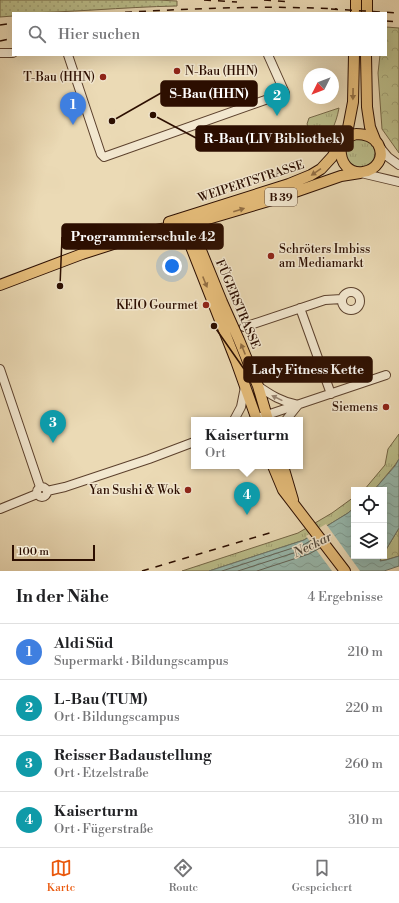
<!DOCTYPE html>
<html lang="de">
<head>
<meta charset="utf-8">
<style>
	:root { --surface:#fff; --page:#f6f6f6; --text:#202124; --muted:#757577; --line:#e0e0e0; --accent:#ea580c }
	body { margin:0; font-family:"Libre Bodoni",serif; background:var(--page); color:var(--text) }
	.controls { position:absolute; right:12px; bottom:12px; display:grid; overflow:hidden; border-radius:0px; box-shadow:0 4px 16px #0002 }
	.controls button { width:36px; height:36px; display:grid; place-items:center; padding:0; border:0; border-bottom:1px solid var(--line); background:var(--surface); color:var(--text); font:20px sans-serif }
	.compass { position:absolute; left:303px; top:68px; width:36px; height:36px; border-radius:50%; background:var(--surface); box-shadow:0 4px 16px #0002; rotate:228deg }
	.scale { position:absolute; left:12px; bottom:10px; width:83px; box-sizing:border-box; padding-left:4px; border:2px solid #2c0e00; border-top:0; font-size:11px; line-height:14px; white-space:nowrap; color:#2c0e00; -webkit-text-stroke:3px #f2e7cf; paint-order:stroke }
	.you { position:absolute; left:172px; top:266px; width:14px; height:14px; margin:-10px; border:3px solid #fff; border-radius:50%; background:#1a73e8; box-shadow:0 0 0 6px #1a73e833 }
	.badge { display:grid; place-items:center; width:26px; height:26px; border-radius:50%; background:var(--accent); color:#fff; font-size:13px; font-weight:700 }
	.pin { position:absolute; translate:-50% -33px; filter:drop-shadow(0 1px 2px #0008) }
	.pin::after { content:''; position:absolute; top:21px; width:14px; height:12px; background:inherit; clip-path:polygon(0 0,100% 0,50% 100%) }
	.popup { position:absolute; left:191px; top:417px; width:112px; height:52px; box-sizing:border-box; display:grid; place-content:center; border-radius:0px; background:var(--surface); filter:drop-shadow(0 1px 3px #0005); font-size:13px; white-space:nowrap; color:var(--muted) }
	.popup b { font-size:15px; color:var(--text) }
	.popup::after { content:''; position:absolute; left:50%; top:100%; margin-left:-8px; border:8px solid transparent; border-top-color:var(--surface) }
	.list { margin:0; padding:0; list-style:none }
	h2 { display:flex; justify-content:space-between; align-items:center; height:52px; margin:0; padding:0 16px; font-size:17px }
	h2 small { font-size:13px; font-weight:400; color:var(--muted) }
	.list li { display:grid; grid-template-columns:26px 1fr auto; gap:12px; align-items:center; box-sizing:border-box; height:56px; padding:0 16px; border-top:1px solid var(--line) }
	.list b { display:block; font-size:15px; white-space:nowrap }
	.list p { margin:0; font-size:13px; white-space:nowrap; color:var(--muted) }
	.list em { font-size:13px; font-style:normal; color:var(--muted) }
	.icon { flex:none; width:22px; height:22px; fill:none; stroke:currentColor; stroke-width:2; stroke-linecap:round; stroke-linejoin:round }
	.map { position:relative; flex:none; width:399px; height:571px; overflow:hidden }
	.search { position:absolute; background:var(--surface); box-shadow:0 4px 16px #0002; left:12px; right:12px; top:12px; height:44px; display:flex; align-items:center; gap:10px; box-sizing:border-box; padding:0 14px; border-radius:0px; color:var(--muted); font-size:15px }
	.sheet { height:276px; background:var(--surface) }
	nav { display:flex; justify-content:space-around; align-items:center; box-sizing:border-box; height:56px; border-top:1px solid var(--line); background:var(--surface); font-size:11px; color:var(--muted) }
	nav a { display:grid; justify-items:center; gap:2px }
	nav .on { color:var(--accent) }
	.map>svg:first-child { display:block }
	.grass { fill:url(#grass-tufts); stroke:#746646 }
	.forest { fill:url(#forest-crowns); stroke:#746646 }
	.garden { fill:url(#garden-dots); stroke:#746646 }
	.water { fill:url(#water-waves); stroke:#6d7569 }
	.pier { fill:#ebdab5 }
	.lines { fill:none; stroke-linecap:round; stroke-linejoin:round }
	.shore { stroke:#626458; stroke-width:1 }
	.minor-casing { stroke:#5c412d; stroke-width:10 }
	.major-casing { stroke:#2c0e00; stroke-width:12 }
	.minor { stroke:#f2e7cf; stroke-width:8 }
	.major { stroke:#e6bd7a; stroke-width:10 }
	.rail { stroke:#2c0e00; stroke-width:1.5; stroke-dasharray:7 7; stroke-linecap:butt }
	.oneway { fill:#926e43 }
	.oneway2 { fill:#998572 }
	.poi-dot { fill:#8f2418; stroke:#f2e7cf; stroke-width:1.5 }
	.labels { text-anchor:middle; stroke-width:3; stroke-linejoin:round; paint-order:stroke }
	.shield { fill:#f2e7cf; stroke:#674f3e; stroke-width:1 }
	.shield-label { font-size:11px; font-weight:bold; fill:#2c0e00 }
	.poi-label { font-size:12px; fill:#2c0e00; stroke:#f2e7cf; text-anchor:end }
	.street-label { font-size:12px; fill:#2c0e00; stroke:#f2e7cf }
	.water-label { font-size:13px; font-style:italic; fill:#524a3d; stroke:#f2e7cf }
	.leader { fill:none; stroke:#2c0e00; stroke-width:1.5 }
	.callout-dot { fill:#2c0e00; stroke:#f2e7cf; stroke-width:1.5 }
	.callout { fill:#2c0e00; stroke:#2c0e00; stroke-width:1.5 }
	.callout-label { font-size:13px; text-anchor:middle; font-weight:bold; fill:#fff }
</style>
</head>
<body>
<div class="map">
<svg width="399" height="571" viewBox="0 0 399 571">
	<defs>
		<pattern id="grass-tufts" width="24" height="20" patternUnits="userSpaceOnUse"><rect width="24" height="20" fill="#bbbe8b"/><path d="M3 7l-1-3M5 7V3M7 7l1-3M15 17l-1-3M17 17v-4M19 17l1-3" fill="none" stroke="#a1a276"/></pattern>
		<pattern id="forest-crowns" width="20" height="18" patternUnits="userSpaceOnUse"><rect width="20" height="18" fill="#bbbe8b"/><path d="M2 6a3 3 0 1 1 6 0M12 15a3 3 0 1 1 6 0" fill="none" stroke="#a1a276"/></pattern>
		<pattern id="garden-dots" width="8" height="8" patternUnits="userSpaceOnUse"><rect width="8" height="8" fill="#bbbe8b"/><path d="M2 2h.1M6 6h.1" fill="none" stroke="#a1a276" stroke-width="1.8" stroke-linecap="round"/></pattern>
		<pattern id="water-waves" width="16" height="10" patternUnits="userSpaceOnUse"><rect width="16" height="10" fill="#98baaf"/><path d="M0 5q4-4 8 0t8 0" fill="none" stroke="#839f95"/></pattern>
	</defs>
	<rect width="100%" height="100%" fill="#ebdab5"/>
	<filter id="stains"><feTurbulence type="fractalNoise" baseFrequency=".005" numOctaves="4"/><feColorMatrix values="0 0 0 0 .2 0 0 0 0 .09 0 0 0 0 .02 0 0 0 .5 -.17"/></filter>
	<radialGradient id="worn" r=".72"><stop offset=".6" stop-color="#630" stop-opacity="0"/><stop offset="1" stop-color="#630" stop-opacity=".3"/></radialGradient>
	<path class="grass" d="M339,108c-3,17 -10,30 -21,42l-11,-26 2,-6z
		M345 153a15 15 0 1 1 30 0a15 15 0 1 1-30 0Z
		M399,434v25l-4,6 -21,25h-10l21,-25 3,-16z
		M354,497v11l-6,5 -44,27 -95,31h-27l116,-38 34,-20z"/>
	<path class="forest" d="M386,27l13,1v125l-17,-24 -4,-56 2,-18h6z
		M399,528v28l-13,4 -7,1 3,-5h2v-3z"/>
	<path class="garden" d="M0,0h157l20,1v5c-55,1 -109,7 -164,7v3l-13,1z"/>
	<path class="water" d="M399,459v69l-15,25v-63h-10l21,-24z
		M354,508v48h28l-2,5 6,-1 13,-4v10l-15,5h-175l95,-31 44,-27z"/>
	<path class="pier" d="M326,524l34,47h-28l-26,-35z"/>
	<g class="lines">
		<path class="shore" d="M222,571l83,-27 8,-5
			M238,571l68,-22 10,-6
			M257,571l52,-17 11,-6"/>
		<defs>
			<path id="minor" d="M0,53h13
				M68,55l33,99 3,3 181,-64 -17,-38
				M379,146l9,11 11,8
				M361,173l38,9
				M342 301a9 9 0 1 1 18 0a9 9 0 1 1-18 0Z
				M300,308l31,86
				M244,327l81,-27 17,-1
				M0,369l40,118
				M258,386c13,9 24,16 40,19
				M261,417l125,-42
				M234,420l7,-13 4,-20
				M286,420l12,-15
				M37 492a5 5 0 1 1 10 0a5 5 0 1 1-10 0Z
				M47,491l18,-4 84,-28 45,-17
				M0,509l37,-15"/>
			<path id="major" d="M356,13v-13
				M367,13v-13
				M366,55l1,52 3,20 6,15
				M356,134c9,0 17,2 22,10 16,29 -43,46 -37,-2l7,-5z
				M190,219l-4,5v10l50,127 21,59
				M201,221c-5,6 -6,9 -5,17l26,64 17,38 19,46 10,34
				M169,222l120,-38 22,-9 10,-6 11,-12 9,-15 7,-14 5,-26 1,-47
				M0,285l82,-31 75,-24 44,-9 71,-21 69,-24 19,-3
				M273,466l10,24 62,81
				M283,466l10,34"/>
		</defs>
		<use href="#minor" class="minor-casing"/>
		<use href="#major" class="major-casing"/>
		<use href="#minor" class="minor"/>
		<use href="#major" class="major"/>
		<path class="rail" d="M204,0l33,2
			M264,0l26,2
			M331,9l68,4
			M111,13c75,-4 150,-8 226,-4
			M386,21l13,1
			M0,25l13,-2
			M0,41l13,-3
			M142,571l131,-39"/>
	</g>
	<defs><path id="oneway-solid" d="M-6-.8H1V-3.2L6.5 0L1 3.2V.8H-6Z"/></defs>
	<g class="oneway">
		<use href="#oneway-solid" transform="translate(353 94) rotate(91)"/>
		<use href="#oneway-solid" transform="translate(316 172) rotate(146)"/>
		<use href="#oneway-solid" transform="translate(239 210) rotate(-17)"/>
		<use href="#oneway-solid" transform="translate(205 282) rotate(68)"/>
		<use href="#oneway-solid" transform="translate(243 349) rotate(-112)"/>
	</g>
	<use class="oneway2" href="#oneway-solid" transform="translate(277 398) rotate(-154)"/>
	<g class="poi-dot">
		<circle cx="177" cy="71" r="4"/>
		<circle cx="103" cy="77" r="4"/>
		<circle cx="271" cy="256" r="4"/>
		<circle cx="206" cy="305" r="4"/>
		<circle cx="386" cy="407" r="4"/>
		<circle cx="188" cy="490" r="4"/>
	</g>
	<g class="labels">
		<rect class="shield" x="265" y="188" width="32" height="18" rx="3"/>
		<g class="shield-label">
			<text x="281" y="201">B 39</text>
		</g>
		<g class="poi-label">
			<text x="185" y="75" text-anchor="start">N-Bau (HHN)</text>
			<text x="95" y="81">T-Bau (HHN)</text>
			<text x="279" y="253" text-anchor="start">Schröters Imbiss<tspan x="279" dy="14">am Mediamarkt</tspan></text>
			<text x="198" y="309">KEIO Gourmet</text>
			<text x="378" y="411">Siemens</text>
			<text x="180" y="494">Yan Sushi &amp; Wok</text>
		</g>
		<g class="street-label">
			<text transform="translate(251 181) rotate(-18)" y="4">WEIPERTSTRASSE</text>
			<text transform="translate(238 304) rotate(67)" y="4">FÜGERSTRASSE</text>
		</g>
		<g class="water-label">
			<text transform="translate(312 544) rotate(-26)" y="5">Neckar</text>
		</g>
	</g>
	<path class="leader" d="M112 121L161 93M153 115L196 138M60 286L62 237M214 326L244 369"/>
	<g class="callout-dot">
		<circle cx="112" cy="121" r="4"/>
		<circle cx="153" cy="115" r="4"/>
		<circle cx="60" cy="286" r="4"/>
		<circle cx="214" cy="326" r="4"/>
	</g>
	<g class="callout">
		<rect x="161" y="81" width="96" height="25" rx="4"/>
		<rect x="196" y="126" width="157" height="25" rx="4"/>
		<rect x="62" y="224" width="161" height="25" rx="4"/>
		<rect x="244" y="357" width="128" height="25" rx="4"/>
	</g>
	<g class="callout-label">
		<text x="209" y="98">S-Bau (HHN)</text>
		<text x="274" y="143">R-Bau (LIV Bibliothek)</text>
		<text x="143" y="241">Programmierschule 42</text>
		<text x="308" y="374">Lady Fitness Kette</text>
	</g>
	<rect width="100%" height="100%" filter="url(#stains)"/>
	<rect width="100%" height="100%" fill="url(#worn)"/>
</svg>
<div class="controls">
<button><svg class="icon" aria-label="locate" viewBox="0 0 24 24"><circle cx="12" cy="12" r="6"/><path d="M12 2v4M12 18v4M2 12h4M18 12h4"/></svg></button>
<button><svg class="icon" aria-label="layers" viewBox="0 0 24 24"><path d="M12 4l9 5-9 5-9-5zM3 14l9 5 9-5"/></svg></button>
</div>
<svg class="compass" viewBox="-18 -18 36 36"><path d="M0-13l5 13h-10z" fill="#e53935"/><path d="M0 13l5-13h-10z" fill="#757577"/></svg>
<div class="scale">100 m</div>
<div class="you"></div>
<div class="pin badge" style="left:73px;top:125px;background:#3f7fe0">1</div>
<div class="pin badge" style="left:277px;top:116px;background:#0f9aa8">2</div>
<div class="pin badge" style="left:53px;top:443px;background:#0f9aa8">3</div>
<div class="pin badge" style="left:247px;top:515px;background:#0f9aa8">4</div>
<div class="popup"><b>Kaiserturm</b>Ort</div>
<div class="search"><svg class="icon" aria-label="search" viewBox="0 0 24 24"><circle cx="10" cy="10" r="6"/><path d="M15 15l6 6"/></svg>Hier suchen</div>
</div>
<section class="sheet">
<h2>In der Nähe<small>4 Ergebnisse</small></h2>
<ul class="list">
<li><span class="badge" style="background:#3f7fe0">1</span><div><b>Aldi Süd</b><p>Supermarkt · Bildungscampus</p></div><em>210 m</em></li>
<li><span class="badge" style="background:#0f9aa8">2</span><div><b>L-Bau (TUM)</b><p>Ort · Bildungscampus</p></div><em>220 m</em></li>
<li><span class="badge" style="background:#0f9aa8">3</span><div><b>Reisser Badaustellung</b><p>Ort · Etzelstraße</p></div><em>260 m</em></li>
<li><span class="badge" style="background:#0f9aa8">4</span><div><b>Kaiserturm</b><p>Ort · Fügerstraße</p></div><em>310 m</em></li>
</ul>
</section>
<nav>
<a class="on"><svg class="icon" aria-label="map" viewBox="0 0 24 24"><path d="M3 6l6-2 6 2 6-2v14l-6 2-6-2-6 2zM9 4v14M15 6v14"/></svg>Karte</a>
<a><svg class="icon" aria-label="directions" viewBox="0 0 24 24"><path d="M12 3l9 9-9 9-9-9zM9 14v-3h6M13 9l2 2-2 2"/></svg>Route</a>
<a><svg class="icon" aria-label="saved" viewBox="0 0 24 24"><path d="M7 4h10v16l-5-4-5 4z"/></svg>Gespeichert</a>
</nav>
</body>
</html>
